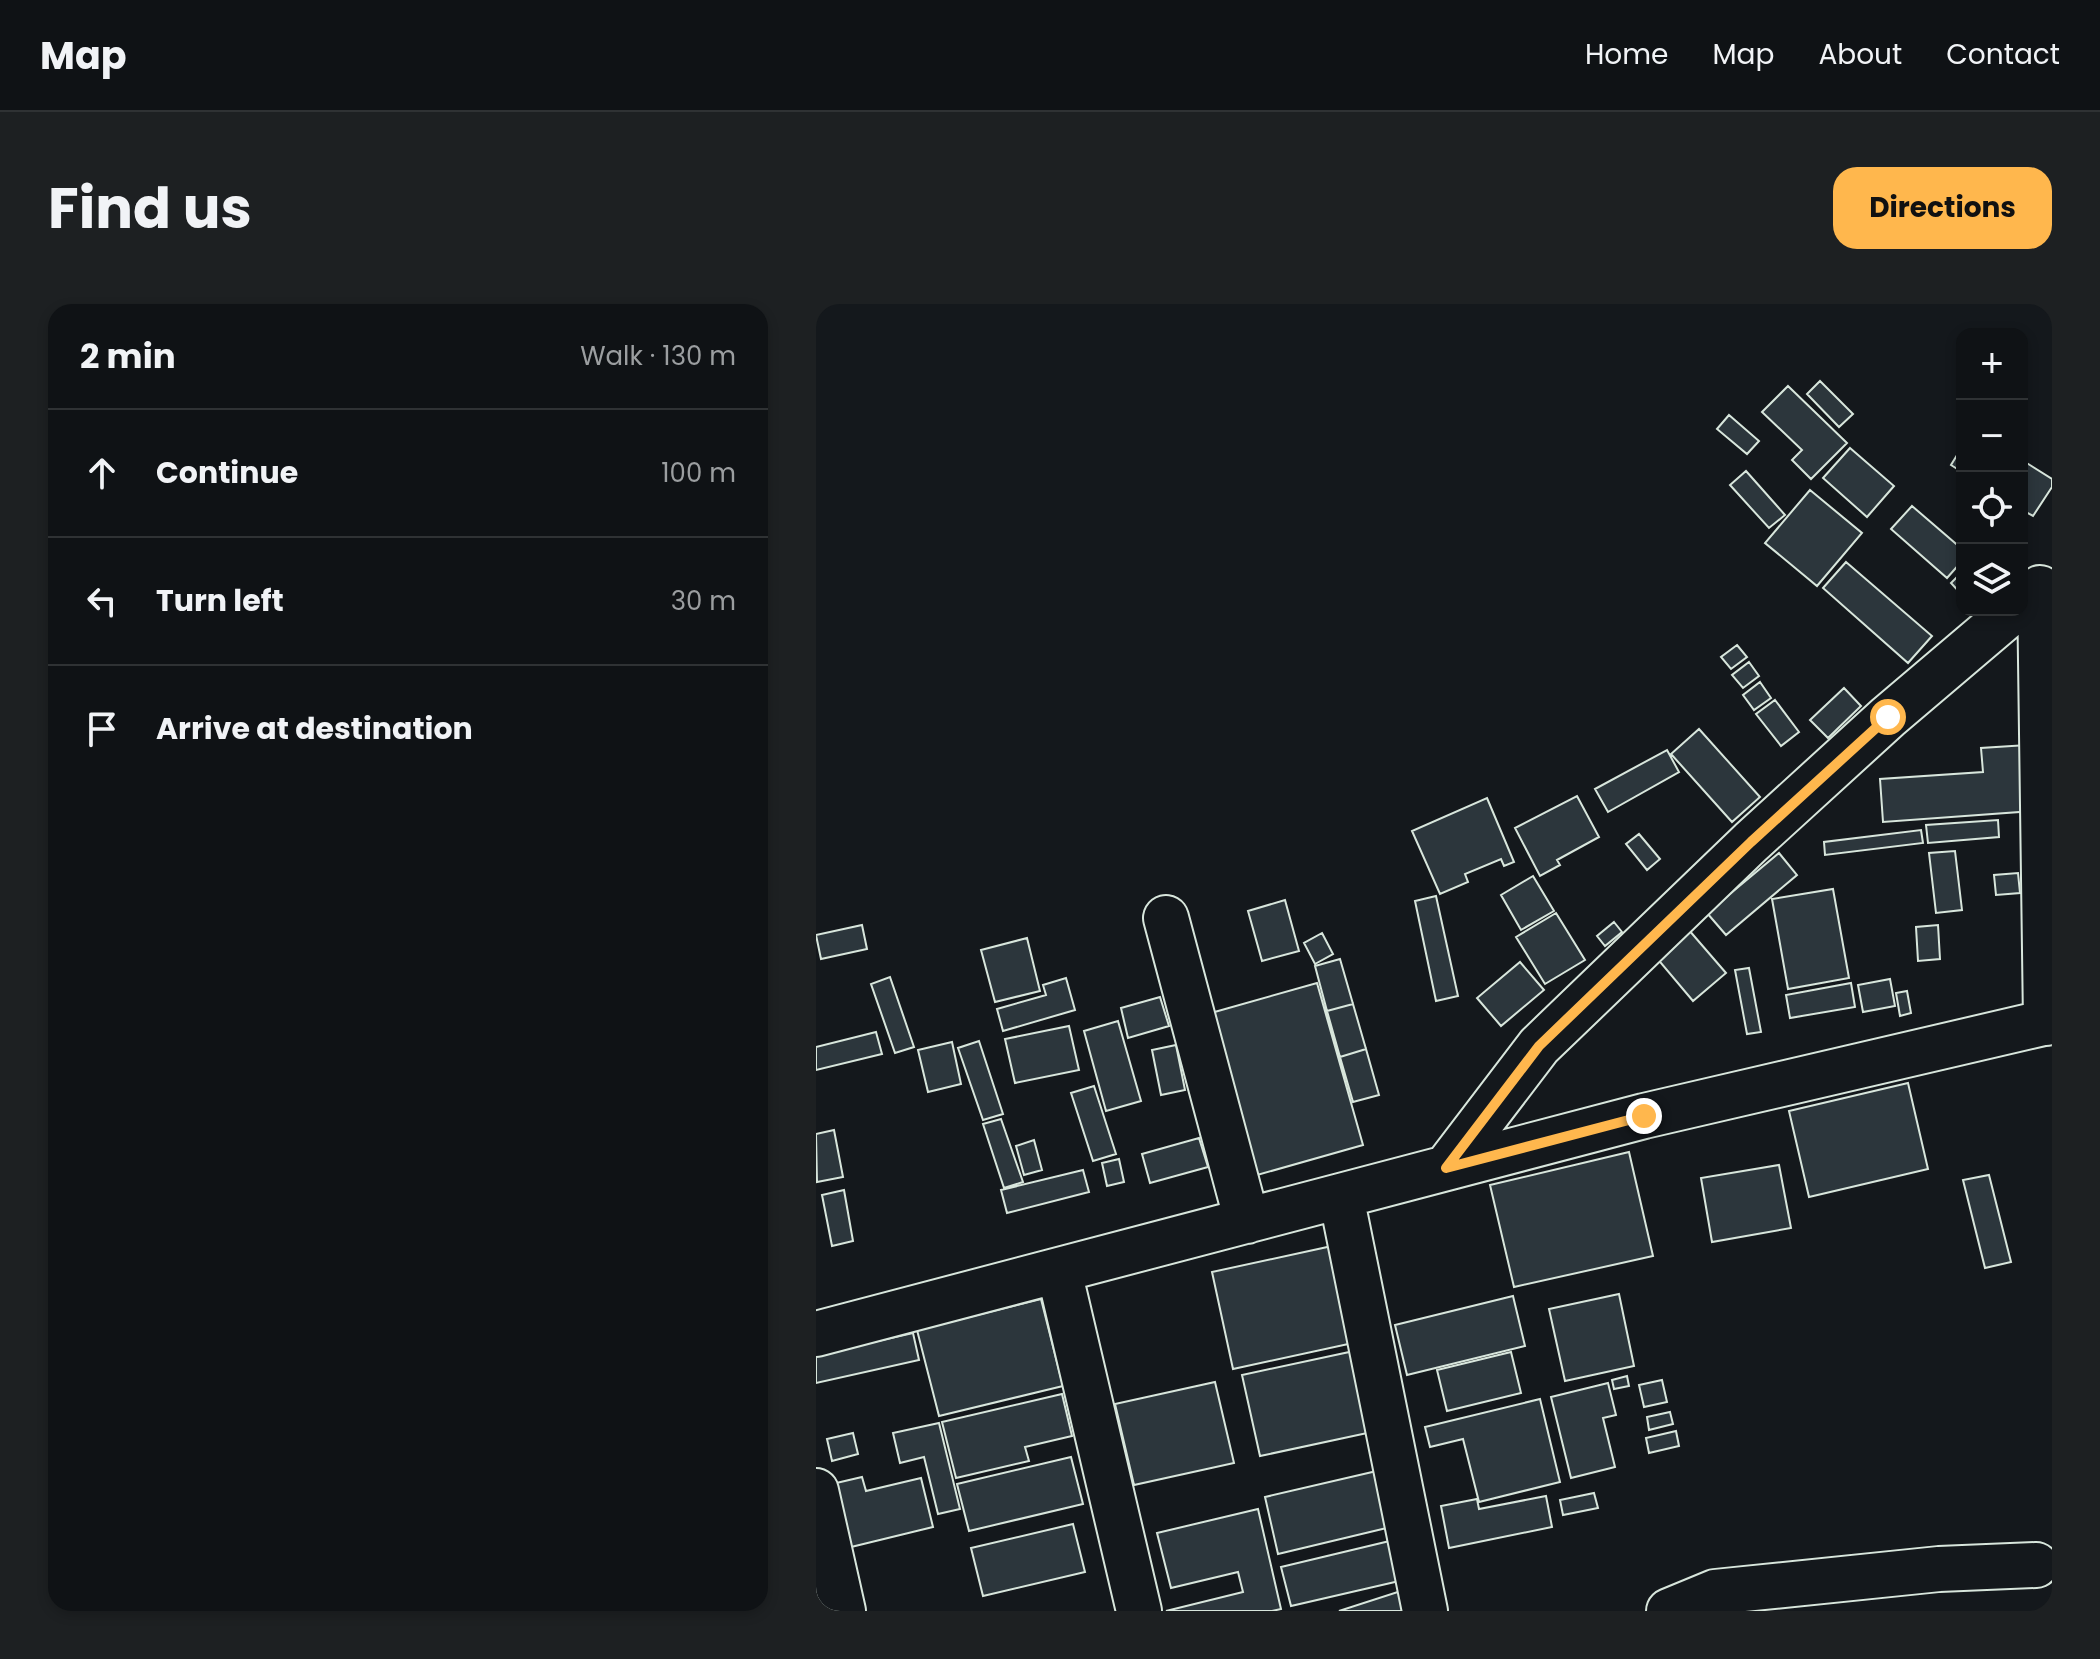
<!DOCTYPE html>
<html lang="en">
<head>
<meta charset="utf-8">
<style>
	:root { --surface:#0f1215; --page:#1d2022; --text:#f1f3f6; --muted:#9b9ea0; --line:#2f3234; --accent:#ffb74d }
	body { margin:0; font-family:Poppins,sans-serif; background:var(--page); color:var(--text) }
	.controls { position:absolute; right:24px; top:24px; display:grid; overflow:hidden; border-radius:16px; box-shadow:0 4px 12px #0003 }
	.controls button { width:72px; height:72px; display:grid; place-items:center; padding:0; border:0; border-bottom:2px solid var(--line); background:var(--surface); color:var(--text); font:40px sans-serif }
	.stop { position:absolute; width:24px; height:24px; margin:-18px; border:6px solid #ffb74d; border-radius:50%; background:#fff }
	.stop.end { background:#ffb74d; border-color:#fff; box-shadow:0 2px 8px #0008 }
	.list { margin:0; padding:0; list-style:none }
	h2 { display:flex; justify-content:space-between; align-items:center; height:104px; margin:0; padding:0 32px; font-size:34px }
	h2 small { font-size:26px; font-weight:400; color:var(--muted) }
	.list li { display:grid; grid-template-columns:52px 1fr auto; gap:24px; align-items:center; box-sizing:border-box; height:128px; padding:0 32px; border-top:2px solid var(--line) }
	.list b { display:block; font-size:30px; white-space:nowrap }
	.list em { font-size:26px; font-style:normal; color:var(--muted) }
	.icon { flex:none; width:44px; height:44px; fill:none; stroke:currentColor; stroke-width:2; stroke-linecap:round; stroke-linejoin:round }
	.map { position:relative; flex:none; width:1236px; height:1307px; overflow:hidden; border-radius:24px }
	header { display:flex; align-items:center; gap:48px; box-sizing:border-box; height:112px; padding:0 40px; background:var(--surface); border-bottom:2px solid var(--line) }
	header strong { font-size:38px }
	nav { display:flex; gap:44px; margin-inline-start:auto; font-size:28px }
	.intro { display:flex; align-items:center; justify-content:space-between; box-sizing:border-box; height:192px; padding:0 48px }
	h1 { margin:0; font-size:56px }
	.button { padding:20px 36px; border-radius:24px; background:var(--accent); color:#111; font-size:28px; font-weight:700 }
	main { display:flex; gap:48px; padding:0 48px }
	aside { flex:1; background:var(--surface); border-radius:24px; box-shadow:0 4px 12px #0003 }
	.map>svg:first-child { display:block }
	.building { fill:#2c363c; stroke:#d8e6dc; stroke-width:2 }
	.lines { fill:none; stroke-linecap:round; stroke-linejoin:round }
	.minor-casing { stroke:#d8e6dc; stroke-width:48 }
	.minor { stroke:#14181c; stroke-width:44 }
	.route { stroke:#ffb74d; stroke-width:10 }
</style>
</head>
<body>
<header>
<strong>Map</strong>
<nav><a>Home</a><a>Map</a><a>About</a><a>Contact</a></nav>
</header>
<div class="intro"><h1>Find us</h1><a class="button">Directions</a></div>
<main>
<aside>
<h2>2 min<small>Walk · 130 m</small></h2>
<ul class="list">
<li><svg class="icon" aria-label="ahead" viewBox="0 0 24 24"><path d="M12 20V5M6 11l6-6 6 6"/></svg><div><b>Continue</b></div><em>100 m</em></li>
<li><svg class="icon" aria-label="left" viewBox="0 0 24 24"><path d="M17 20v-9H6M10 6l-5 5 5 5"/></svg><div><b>Turn left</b></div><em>30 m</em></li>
<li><svg class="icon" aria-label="arrive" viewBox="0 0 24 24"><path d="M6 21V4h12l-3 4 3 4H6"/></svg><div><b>Arrive at destination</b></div></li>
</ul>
</aside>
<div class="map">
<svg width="1236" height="1307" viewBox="0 0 1236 1307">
	<rect width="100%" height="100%" fill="#14181c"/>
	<path class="building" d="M1004,77l33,33 -14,13 -32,-33z
		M972,82l59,57 -36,36 -19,-19 10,-10 -40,-38z
		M913,111l30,26 -12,13 -30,-25z
		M1146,143v25l-11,-7z
		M1034,144l44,38 -27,31 -44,-39z
		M1206,156l30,19v8l-19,29 -11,-6z
		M930,167l39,44 -16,13 -39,-43z
		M994,186l52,43 -45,53 -52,-43z
		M1096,202l50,43v12l-15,17 -56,-49z
		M1030,258l86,74 -24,27 -85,-75z
		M1146,268v23l-11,-12z
		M921,341l10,12 -16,12 -10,-12z
		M933,358l10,14 -16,12 -11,-13z
		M944,378l11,16 -17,12 -11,-15z
		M1028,384l17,18 -33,32 -18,-18z
		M959,396l24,32 -18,14 -25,-32z
		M883,425l61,68 -28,25 -61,-68z
		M1211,441l6,66 -150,11 -3,-43 103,-7 -2,-24z
		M851,446l12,22 -71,40 -13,-23z
		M761,492l22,41 -42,23 3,5 -20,11 -25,-48z
		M671,494l27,64 -10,4 -3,-7 -36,15 3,8 -28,12 -28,-63z
		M1182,516l1,17 -71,6 -2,-18z
		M1105,526l2,13 -98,12 -1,-13z
		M823,530l21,25 -13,11 -21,-26z
		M1139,547l7,59 -26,3 -7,-60z
		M963,549l18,22 -71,60 -19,-22z
		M1202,569l2,20 -24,2 -2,-20z
		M717,572l21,35 -33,19 -20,-35z
		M1017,585l16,89 -61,11 -16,-90z
		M620,592l22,100 -22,5 -21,-100z
		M469,596l14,51 -37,10 -14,-50z
		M740,609l29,47 -40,24 -29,-47z
		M798,618l8,10 -17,14 -8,-10z
		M46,621l5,24 -46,10 -5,-24z
		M1122,621l2,34 -22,2 -2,-34z
		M872,625l38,44 -33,28 -38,-45z
		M506,629l11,21 -18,10 -11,-21z
		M211,634l13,53 -45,11 -14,-52z
		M524,655l13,45 -26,7 -12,-45z
		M704,658l24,28 -43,36 -24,-28z
		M933,664l12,64 -14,2 -12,-64z
		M74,673l24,70 -19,6 -24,-69z
		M250,674l9,32 -72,21 -6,-22 49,-14 -3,-10z
		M1074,675l5,27 -32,6 -5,-27z
		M501,679l46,162 -113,32 -46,-162z
		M1035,679l4,24 -65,11 -4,-23z
		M1091,687l4,22 -11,3 -4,-23z
		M344,693l9,29 -41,12 -7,-30z
		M537,700l13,45 -26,8 -13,-46z
		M302,717l23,80 -35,10 -22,-80z
		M253,722l10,44 -64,13 -10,-44z
		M60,728l6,22 -66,16v-23z
		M163,737l24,73 -20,6 -25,-72z
		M136,738l9,42 -33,8 -10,-42z
		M360,741l9,45 -24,5 -9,-45z
		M550,745l13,46 -26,7 -13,-45z
		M1092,779l20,86 -119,28 -20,-86z
		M278,782l22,68 -23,7 -22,-68z
		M185,815l22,63 -19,6 -21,-64z
		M18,826l9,47 -26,5 -1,-48z
		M383,834l9,29 -58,16 -8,-29z
		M218,836l8,30 -18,5 -8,-29z
		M813,848l24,104 -139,31 -24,-102z
		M303,855l5,23 -17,4 -5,-23z
		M963,861l12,63 -79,14 -11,-64z
		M267,866l6,22 -82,21 -6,-23z
		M1173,871l22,87 -26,6 -22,-88z
		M28,886l9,51 -21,5 -10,-51z
		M516,942l21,97 -120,26 -21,-97z
		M803,990l15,72 -69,15 -16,-72z
		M697,992l12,50 -118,29 -12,-50z
		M225,995l22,87 -124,30 -22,-86z
		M97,1029l6,27 -103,23v-28z
		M538,1047l18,81 -112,24 -18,-81z
		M695,1048l10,41 -74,18 -10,-41z
		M811,1072l2,10 -15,3 -2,-9z
		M846,1076l5,22 -23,5 -5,-22z
		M399,1078l19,81 -100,22 -19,-81z
		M792,1079l8,32 -13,3 12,49 -44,11 -20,-81z
		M246,1090l10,42 -47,11 4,14 -73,17 -14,-56z
		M724,1095l20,83 -81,20 -16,-63 -33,8 -5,-20z
		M854,1108l3,12 -24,6 -2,-13z
		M123,1119l21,86 -22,5 -14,-57 -24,6 -7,-30z
		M860,1127l3,15 -30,7 -3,-15z
		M37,1129l5,21 -26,7 -5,-22z
		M255,1153l12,47 -114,27 -12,-47z
		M565,1166l14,56 -117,28 -13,-57z
		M46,1173l4,14 55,-13 12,49 -86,21 -15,-64z
		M778,1189l4,15 -35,7 -3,-15z
		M730,1192l6,31 -103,21 -8,-42 36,-7 2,10z
		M442,1205l23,100 -9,2h-106l77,-19 -5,-20 -67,16 -14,-55z
		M257,1220l12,48 -102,24 -12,-48z
		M582,1235l10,40 -117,27 -10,-39z
		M591,1285l7,22h-75z"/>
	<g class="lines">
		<defs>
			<path id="minor" d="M1224,284l6,435
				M350,614l81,303
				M630,864l93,-122 212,-204 137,-125 126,-107
				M525,892l84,415
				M243,967l80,340
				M0,1030l828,-218 408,-95
				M0,1187l27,120
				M853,1307l46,-19 224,-23 97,-4"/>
		</defs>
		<use href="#minor" class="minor-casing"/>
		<use href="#minor" class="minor"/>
	</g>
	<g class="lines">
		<path class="route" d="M828,812l-198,52 93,-122 212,-204 137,-125"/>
	</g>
</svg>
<div class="controls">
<button>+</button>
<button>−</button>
<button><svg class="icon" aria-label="locate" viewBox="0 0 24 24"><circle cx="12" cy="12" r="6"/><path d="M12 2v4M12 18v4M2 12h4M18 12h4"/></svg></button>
<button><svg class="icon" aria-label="layers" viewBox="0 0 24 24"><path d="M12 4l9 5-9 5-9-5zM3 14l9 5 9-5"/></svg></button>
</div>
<div class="stop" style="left:1072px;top:413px"></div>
<div class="stop end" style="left:828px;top:812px"></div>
</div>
</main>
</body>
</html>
